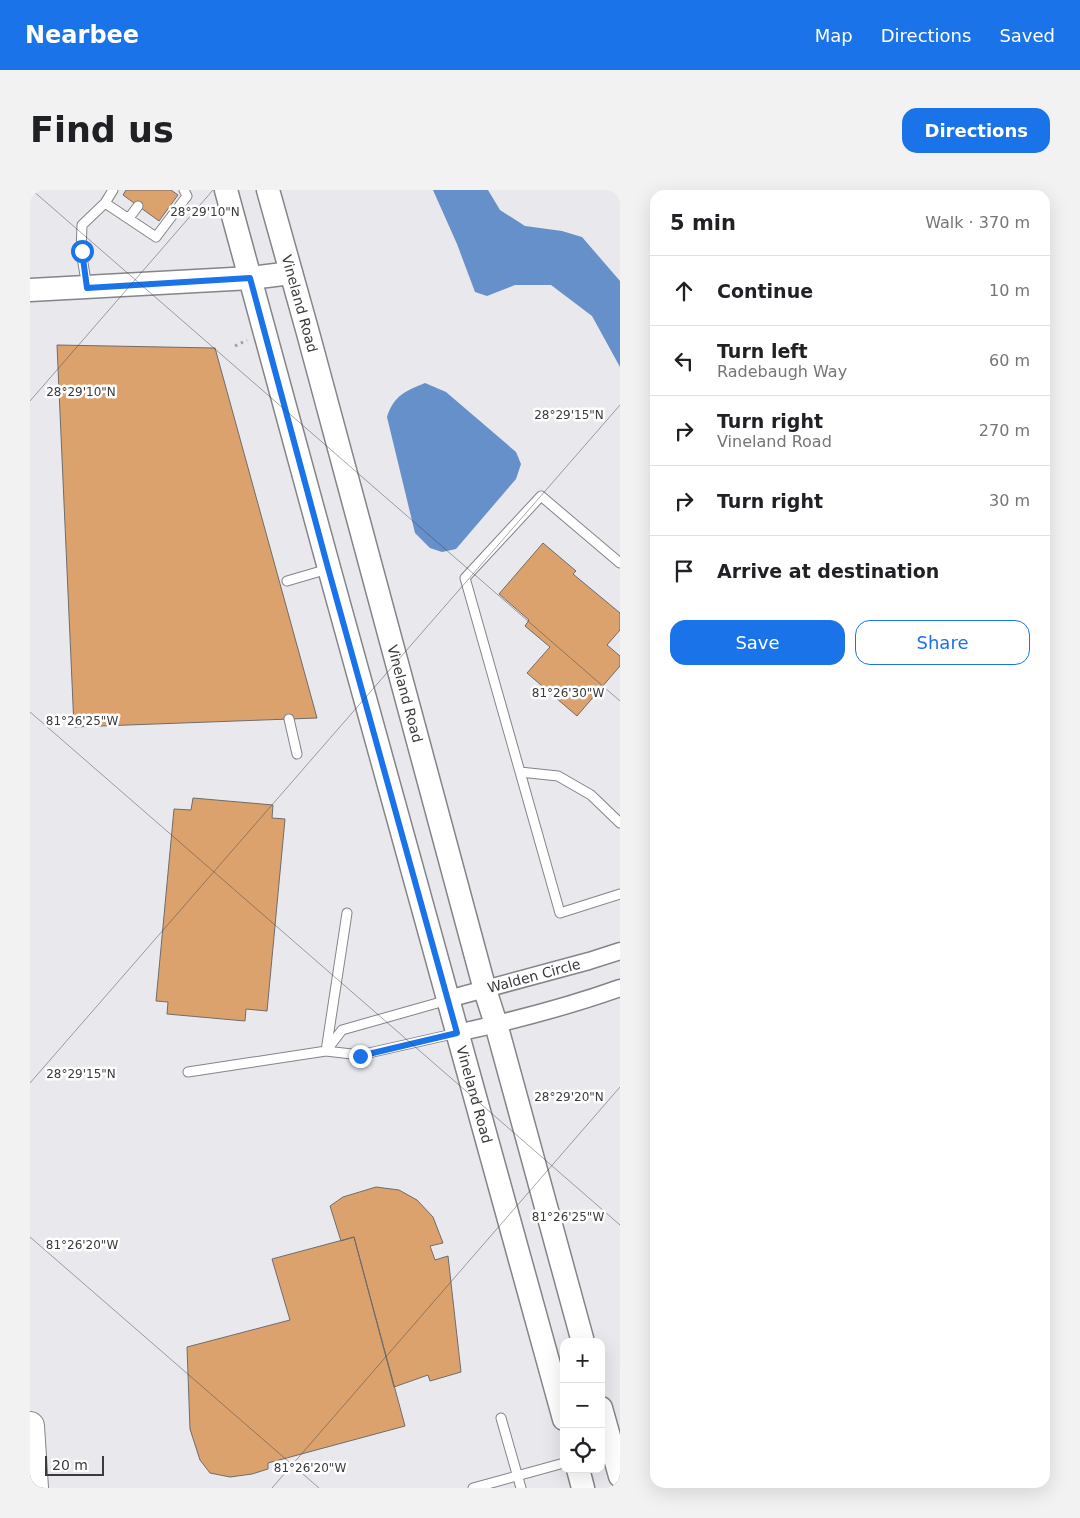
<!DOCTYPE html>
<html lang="en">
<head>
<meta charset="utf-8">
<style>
	:root { --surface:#fff; --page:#f2f2f2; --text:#202124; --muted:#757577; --line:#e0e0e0; --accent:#1a73e8 }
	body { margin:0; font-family:"DejaVu Sans",sans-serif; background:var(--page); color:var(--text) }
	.controls { position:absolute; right:15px; bottom:15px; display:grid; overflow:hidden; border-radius:10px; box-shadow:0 5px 20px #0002 }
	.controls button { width:45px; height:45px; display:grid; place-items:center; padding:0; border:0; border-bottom:1px solid var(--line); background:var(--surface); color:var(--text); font:25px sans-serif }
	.scale { position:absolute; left:15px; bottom:12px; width:59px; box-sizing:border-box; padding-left:5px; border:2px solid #3b3b3d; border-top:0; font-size:14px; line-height:18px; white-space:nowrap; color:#3b3b3d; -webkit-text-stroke:4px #fff; paint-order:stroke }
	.stop { position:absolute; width:15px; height:15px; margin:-11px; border:4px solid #1a73e8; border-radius:50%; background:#fff }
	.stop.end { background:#1a73e8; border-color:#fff; box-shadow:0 1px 5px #0008 }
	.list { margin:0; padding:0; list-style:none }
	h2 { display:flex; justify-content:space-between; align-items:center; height:65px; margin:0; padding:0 20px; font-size:21px }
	h2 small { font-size:16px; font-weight:400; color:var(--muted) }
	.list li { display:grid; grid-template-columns:32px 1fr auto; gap:15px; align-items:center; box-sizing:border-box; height:70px; padding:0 20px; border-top:1px solid var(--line) }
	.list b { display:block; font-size:19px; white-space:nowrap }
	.list p { margin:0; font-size:16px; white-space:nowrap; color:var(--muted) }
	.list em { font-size:16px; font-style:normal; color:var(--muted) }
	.actions { display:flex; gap:10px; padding:15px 20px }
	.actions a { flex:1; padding:11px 0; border:1px solid var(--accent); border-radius:15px; text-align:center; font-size:18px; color:var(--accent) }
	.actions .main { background:var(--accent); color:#fff }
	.icon { flex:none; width:28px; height:28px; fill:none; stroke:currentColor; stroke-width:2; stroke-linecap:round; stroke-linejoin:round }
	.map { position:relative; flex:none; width:590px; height:1298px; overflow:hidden; border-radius:15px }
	header { display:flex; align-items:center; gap:30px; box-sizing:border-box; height:70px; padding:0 25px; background:var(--accent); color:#fff }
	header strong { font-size:24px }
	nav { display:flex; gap:28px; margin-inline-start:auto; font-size:18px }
	.intro { display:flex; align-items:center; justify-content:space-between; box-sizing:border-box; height:120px; padding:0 30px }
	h1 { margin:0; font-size:35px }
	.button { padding:12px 22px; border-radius:15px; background:var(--accent); color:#fff; font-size:18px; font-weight:700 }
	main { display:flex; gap:30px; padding:0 30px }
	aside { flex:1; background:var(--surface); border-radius:15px; box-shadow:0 5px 20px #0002 }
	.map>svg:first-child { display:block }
	.water { fill:#6690c9 }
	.building { fill:#dca26e; stroke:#706c69 }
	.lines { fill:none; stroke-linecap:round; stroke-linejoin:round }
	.lane-casing { stroke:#848489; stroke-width:11 }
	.street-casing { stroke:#848489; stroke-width:19 }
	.secondary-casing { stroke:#848489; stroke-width:25 }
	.highway-casing { stroke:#848489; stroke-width:30 }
	.path { stroke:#a1a1a5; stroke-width:3; stroke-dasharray:2.5 4; stroke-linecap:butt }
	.lane { stroke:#fff; stroke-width:9 }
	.street { stroke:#fff; stroke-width:16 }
	.secondary { stroke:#fff; stroke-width:22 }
	.highway { stroke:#fff; stroke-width:28 }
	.route { stroke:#1a73e8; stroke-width:6 }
	.ticks { fill:none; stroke:#3b3b3d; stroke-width:1; stroke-opacity:0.45 }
	.labels { text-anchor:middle; stroke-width:5; stroke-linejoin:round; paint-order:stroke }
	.street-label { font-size:14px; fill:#3b3b3d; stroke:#fff }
	.ticks-label { font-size:12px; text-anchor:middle; fill:#3b3b3d; stroke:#fff; stroke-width:5; stroke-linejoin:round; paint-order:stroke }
</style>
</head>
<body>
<header>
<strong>Nearbee</strong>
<nav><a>Map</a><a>Directions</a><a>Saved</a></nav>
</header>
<div class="intro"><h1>Find us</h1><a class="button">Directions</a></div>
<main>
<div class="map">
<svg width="590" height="1298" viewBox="0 0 590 1298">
	<rect width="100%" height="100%" fill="#e8e8ed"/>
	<path class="water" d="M403,0h55l12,20 25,16 37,5 20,6 38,44v86l-28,-51 -41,-31h-36l-28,11 -12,-4 -18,-48z
		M395,193l21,9 70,60 5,12 -5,15 -60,70 -14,3 -12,-4 -15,-15 -28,-116c7,-22 19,-26 38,-34z"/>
	<path class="building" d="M96,0h45l7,5 -19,26 -36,-26z
		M27,155l158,3 102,370 -243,9z
		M513,353l33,28 -3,3 47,39v17l-13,15 13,11v10l-43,50 -50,-43 23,-26 -25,-21 4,-6 -30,-26z
		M163,608l80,7 -1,13 13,1 -18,192 -21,-2 -1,12 -78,-7 1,-12 -12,-1 18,-192 17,1z
		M346,997l23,3 18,10 16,17 10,26 -13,3 5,14 13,-4 13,116 -31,9 -2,-6 -34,12 -40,-150 -13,4 -11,-35 13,-9z
		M324,1047l51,189 -137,37v6l-16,5 -22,3 -20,-4 -10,-13 -10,-31 -3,-82 103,-27 -18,-61z"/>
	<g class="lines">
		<defs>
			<path id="lane" d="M75,13l51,34 31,-41 -3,-6
				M99,28l9,-12
				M57,97l-6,-36 1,-26 23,-22 8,-13
				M590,373l-79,-67 -76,82 95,335 60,-19
				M257,391l41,-12
				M259,529l8,35
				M490,582l38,4 33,19 29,28
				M418,810l-106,30 -16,21 34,4 97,-22
				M158,882l138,-21 21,-138
				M471,1228l20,70
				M443,1298l91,-25"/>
			<g id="street">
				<path id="s1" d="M418,809l141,-38 31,-10"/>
				<path d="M427,843c55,-12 110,-26 163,-45"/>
			</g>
			<g id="secondary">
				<path id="s2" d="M196,0l103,378 235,851"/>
				<path id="s3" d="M238,0l40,143 177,657 11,34 87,318"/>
				<path d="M0,100l221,-12 40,-5"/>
				<path d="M571,1218l19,68"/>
				<path d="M548,1279l5,19"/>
			</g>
			<path id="highway" d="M0,1236l4,62"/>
		</defs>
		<use href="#lane" class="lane-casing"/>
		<use href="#street" class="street-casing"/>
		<use href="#secondary" class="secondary-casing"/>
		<use href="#highway" class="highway-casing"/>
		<path class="path" d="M205,156l12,-6"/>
		<use href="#lane" class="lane"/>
		<use href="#street" class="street"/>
		<use href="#secondary" class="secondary"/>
		<use href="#highway" class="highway"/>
	</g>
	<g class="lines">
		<path class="route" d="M52,61l5,37 163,-10 78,290 129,465 -97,23"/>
	</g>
	<path class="ticks" d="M2,0l588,511M0,211l183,-211M0,522l590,513M0,893l590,-678M0,1047l289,251M242,1298l348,-401"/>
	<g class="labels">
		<g class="street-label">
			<text dy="5" stroke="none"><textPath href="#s3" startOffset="118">Vineland Road</textPath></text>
			<text dy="5" stroke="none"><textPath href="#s3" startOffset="522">Vineland Road</textPath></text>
			<text dy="5" stroke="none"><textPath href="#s1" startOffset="89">Walden Circle</textPath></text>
			<text dy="5" stroke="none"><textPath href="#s2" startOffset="938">Vineland Road</textPath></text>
		</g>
	</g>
	<g class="ticks-label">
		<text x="175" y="26">28°29'10"N</text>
		<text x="51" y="206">28°29'10"N</text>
		<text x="539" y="229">28°29'15"N</text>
		<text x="538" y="507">81°26'30"W</text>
		<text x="52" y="535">81°26'25"W</text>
		<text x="51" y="888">28°29'15"N</text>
		<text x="539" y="911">28°29'20"N</text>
		<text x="538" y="1031">81°26'25"W</text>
		<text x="52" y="1059">81°26'20"W</text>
		<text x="280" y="1282">81°26'20"W</text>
	</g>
</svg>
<div class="controls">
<button>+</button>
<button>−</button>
<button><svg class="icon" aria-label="locate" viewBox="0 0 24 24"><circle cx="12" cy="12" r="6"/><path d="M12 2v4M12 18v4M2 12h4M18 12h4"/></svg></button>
</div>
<div class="scale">20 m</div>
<div class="stop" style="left:52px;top:61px"></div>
<div class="stop end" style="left:330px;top:866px"></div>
</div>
<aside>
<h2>5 min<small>Walk · 370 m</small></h2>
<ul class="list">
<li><svg class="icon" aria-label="ahead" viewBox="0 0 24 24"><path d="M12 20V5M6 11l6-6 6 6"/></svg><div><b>Continue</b></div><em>10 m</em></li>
<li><svg class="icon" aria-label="left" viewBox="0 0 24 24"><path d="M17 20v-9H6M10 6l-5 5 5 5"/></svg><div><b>Turn left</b><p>Radebaugh Way</p></div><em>60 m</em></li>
<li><svg class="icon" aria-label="right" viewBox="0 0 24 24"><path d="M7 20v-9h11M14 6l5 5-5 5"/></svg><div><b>Turn right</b><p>Vineland Road</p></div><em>270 m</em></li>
<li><svg class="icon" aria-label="right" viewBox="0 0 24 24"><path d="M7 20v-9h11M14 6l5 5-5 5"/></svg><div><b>Turn right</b></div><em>30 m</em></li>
<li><svg class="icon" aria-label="arrive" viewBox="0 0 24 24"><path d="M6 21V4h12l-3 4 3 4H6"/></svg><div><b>Arrive at destination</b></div></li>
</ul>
<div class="actions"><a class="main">Save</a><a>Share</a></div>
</aside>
</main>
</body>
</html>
